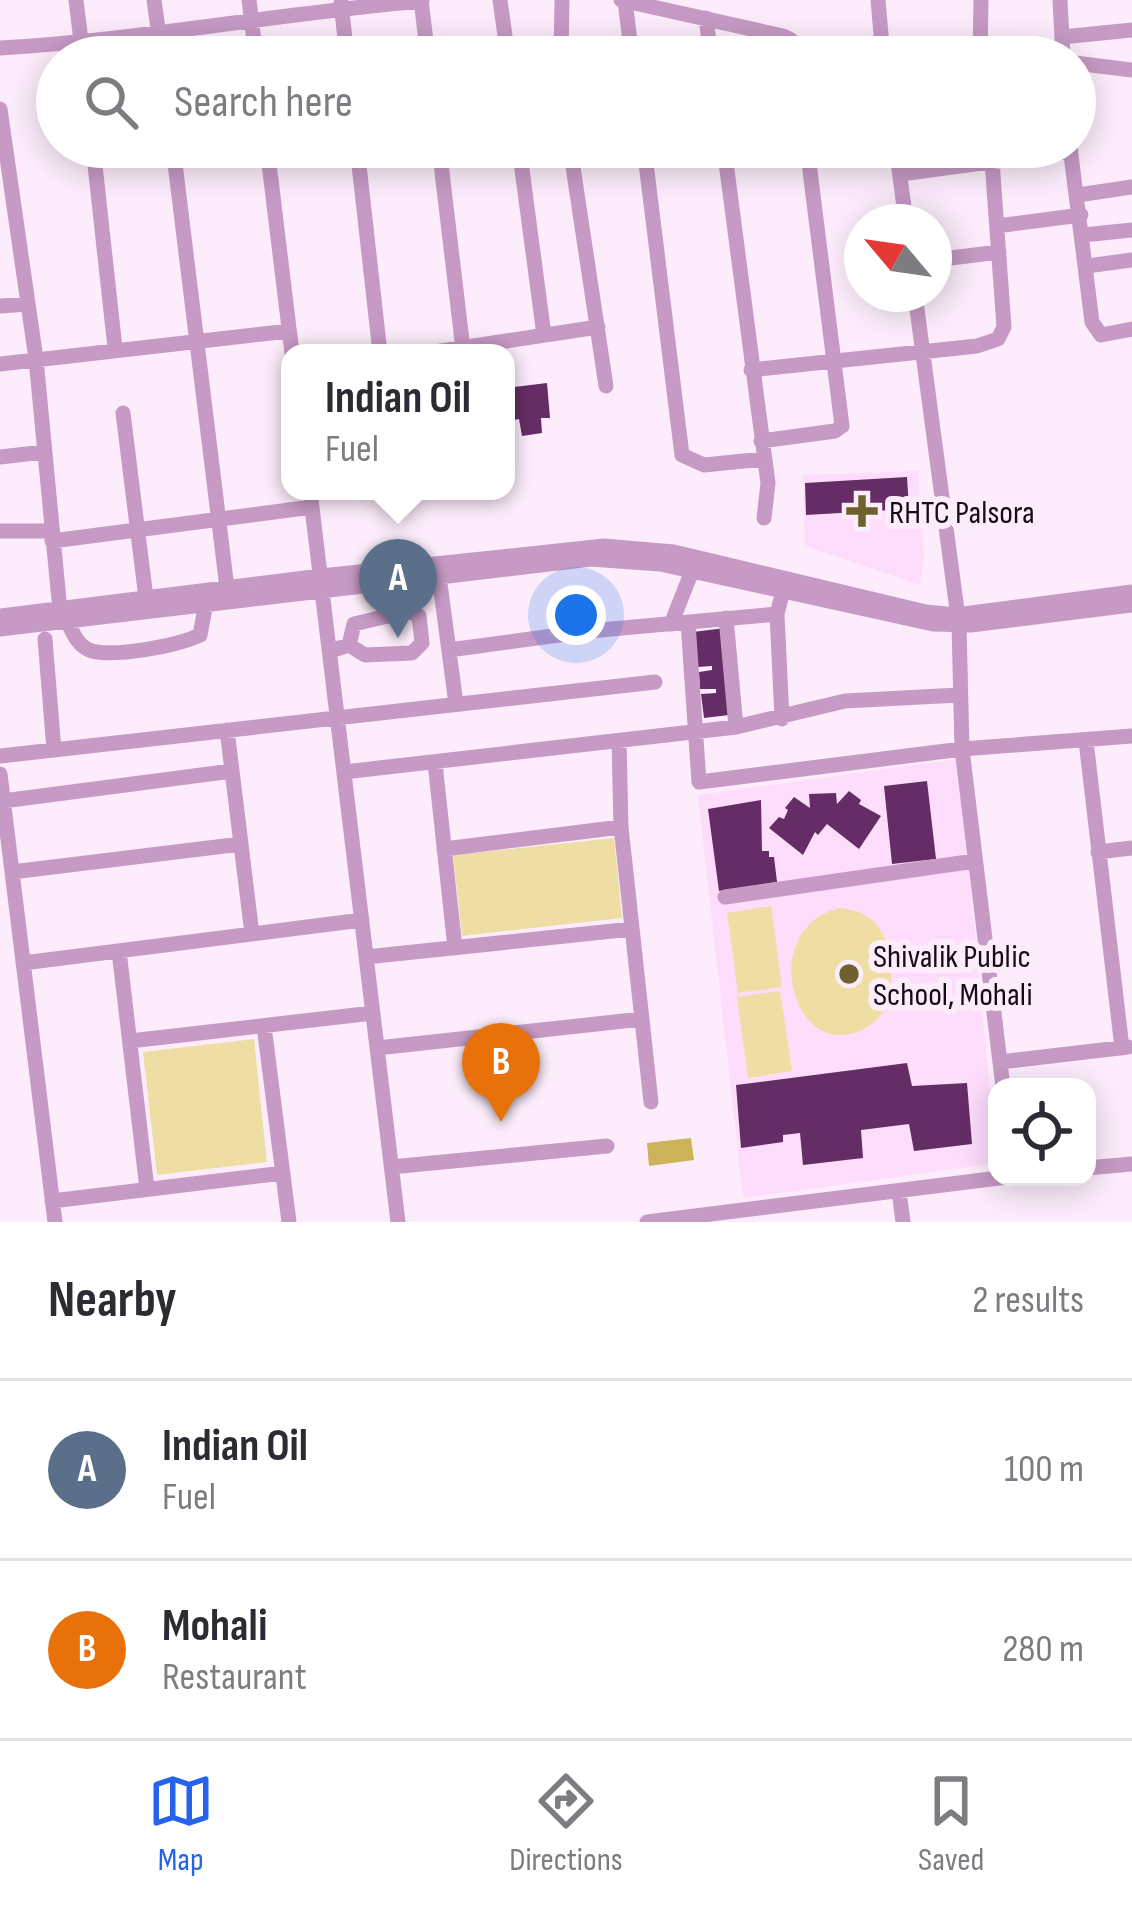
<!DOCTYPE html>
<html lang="en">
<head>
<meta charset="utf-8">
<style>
	:root { --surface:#fff; --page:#f2f2f3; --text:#2b2b33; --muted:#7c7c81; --line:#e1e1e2; --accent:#2563eb }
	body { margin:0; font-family:"Sofia Sans Condensed",sans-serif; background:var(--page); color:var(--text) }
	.controls { position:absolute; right:36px; bottom:36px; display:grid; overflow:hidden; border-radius:24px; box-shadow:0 6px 30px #0003 }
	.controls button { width:108px; height:108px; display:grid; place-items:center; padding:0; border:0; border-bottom:3px solid var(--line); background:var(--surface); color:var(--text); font:60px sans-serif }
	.compass { position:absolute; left:844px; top:204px; width:108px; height:108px; border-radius:50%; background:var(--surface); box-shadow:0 6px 30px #0003; rotate:299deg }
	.you { position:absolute; left:576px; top:615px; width:42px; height:42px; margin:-30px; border:9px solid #fff; border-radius:50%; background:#1a73e8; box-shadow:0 0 0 18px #1a73e833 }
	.badge { display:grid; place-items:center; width:78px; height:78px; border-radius:50%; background:var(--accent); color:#fff; font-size:39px; font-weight:700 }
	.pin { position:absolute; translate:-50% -99px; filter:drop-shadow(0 3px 6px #0008) }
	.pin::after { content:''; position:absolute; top:63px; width:42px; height:36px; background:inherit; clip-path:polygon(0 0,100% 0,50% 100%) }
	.popup { position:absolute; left:281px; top:344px; width:234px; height:156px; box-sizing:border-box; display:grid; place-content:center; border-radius:24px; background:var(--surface); filter:drop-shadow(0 3px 9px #0005); font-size:39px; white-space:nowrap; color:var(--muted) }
	.popup b { font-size:45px; color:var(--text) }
	.popup::after { content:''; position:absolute; left:50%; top:100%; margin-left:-24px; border:24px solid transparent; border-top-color:var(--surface) }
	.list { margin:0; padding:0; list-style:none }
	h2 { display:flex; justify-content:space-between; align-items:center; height:156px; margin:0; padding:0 48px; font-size:51px }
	h2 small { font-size:39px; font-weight:400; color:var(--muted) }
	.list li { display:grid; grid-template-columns:78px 1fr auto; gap:36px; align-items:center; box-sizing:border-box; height:180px; padding:0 48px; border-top:3px solid var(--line) }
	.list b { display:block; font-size:45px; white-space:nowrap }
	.list p { margin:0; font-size:39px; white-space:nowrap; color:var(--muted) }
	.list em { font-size:39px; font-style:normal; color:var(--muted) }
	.icon { flex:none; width:66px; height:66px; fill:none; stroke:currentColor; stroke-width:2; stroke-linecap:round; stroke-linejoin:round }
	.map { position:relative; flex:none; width:1132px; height:1222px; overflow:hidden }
	.search { position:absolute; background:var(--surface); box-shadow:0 6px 30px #0003; left:36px; right:36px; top:36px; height:132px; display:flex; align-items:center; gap:30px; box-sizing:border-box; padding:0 42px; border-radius:66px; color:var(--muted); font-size:45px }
	.sheet { height:516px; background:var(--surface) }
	nav { display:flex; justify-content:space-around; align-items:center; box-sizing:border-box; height:168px; border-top:3px solid var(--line); background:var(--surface); font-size:33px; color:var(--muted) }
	nav a { display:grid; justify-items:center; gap:6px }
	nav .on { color:var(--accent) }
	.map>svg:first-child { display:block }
	.built { fill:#fedcfc }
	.green { fill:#efdea3 }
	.water { fill:#ccb35a }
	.building { fill:#652d65 }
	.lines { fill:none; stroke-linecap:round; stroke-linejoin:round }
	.minor { stroke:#c69ac4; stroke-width:15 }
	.poi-dot { fill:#6f612e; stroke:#fdedfc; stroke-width:4.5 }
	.labels { text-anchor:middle; stroke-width:12; stroke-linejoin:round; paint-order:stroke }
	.poi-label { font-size:33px; fill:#150c15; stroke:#fdedfc; text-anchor:start }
</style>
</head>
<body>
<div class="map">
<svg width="1132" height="1222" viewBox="0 0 1132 1222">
	<rect width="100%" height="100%" fill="#fdedfc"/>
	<path class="built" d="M918,471l6,86 -4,28 -115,-39 -2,-71z
		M958,759l39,404 -254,35 -45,-403z"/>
	<path class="green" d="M614,838l8,80 -160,18 -9,-81z
		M771,906l11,81 -44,6 -11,-80z
		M841,908c39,5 48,29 50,65 0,9 2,19 -2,27 -14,38 -65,50 -87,11 -23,-41 -8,-94 39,-103z
		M780,991l12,80 -44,7 -11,-81z
		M254,1039l13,123 -110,13 -14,-123z"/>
	<path class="water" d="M691,1138l3,22 -45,6 -2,-23z"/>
	<path class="building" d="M547,383l3,35h-9l1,15 -20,3 -3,-17 -10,2 -3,-33z
		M907,477l2,32 -103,6 -1,-32z
		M725,628l4,87 -25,3 -3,-24 15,-1v-4h-16l-1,-17 13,-2v-4l-15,1 -4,-35z
		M927,781l9,78 -44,5 -8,-78z
		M849,791l12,9 -2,4 22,12 -22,33 -32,-25 -9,11 -3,-3 -12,23 -34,-27 10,-11 5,2 4,-9 -3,-2 9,-11 16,11 -1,-14 27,-1 1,11z
		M761,800l1,51h7v6h5l3,25 -58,9 -11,-82z
		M907,1063l5,23 55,-3 5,61 -58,7 -5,-27 -48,6 2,28 -60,7 -3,-32 -17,2v7l-42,6 -5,-63z"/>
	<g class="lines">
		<path class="minor" d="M76,0l7,57
			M154,0l8,57
			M249,0l7,57
			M421,0l7,57
			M500,0l8,57
			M621,0l162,36 8,4 7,17
			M878,0l5,57
			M1060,0l3,57
			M625,1l7,56
			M341,3l6,54
			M706,18l5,39
			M1062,37l70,-7
			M0,48c141,-8 281,-35 422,-47
			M561,57l1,-57
			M937,57h85
			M980,57l1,-57
			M1075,63l57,7
			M0,109l36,250 23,241
			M93,147l22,201
			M173,147l54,441
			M267,147l25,206
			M357,147l23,206
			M439,147l24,202
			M519,147l25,188
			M570,147l36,239
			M644,147l38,308 22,10 60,-6
			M724,147l44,336 -4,35
			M896,147l10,75
			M1070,147l22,175 9,13 31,-6
			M901,174l170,-23
			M1078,195l54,-8
			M997,226l84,-11
			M1083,235l49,-5
			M934,260l65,-8
			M1087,266l45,-6
			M915,294l44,331 3,124 41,338
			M0,306l28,-2
			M428,353l170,-26
			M0,364l289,-33
			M751,370l226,-24 21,-7 6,-12 -13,-180
			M123,413l23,185
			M761,441l74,-10 7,-5 -35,-279
			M0,457l44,-5
			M310,491l88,731
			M0,531h51
			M52,541l260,-34
			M439,576l17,128
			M0,616l321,-40 283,-30 70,6 252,60 30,3 176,-23
			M726,618l10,109
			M67,621c6,12 11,26 25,30 24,6 85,-5 108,-16l6,-32
			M688,623l11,159 263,-33 170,-13
			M671,624l21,-53
			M0,629l591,-70 69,5 273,60 38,1 161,-20
			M45,639l9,111
			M349,645l5,-21 55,-13
			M449,650l140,-19 188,-17
			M330,651l19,-6 16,10 47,-2 10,-10 -3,-27 -10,-5 2,-32
			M782,719l-5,-105 9,-35
			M227,730l25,204
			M619,741l2,86 30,275
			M1086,741l36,307
			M0,756l655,-74
			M435,763l20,185
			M344,772l392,-45 109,-26 114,-6
			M0,774l55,448
			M3,801l229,-30
			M444,849l177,-22
			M1098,852l34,-4
			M12,872l229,-28
			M725,897l250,-36
			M119,951l28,238
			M366,957l266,-28
			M23,963l339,-43
			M264,1026l25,196
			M130,1041l243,-28
			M377,1048l265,-29
			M1000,1062l128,-15
			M391,1167l216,-21
			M1087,1168l45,-4
			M899,1191l4,31
			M52,1201l231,-28
			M647,1222l360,-45"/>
	</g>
	<g class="poi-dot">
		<path d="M856 493h12v12h12v12h-12v12h-12v-12h-12v-12h12z"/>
		<circle cx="849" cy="974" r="12"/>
	</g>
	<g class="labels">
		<g class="poi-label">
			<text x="889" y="523">RHTC Palsora</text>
			<text x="873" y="967">Shivalik Public<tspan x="873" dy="38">School, Mohali</tspan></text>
		</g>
	</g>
</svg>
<div class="controls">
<button><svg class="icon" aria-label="locate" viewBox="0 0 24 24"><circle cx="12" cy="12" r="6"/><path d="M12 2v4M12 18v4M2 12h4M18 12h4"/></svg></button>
</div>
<svg class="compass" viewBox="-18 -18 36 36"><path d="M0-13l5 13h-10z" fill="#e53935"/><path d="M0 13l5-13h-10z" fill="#7c7c81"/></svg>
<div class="you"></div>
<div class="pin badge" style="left:398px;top:638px;background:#5c6f8a">A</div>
<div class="popup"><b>Indian Oil</b>Fuel</div>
<div class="pin badge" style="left:501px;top:1122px;background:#e8710a">B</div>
<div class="search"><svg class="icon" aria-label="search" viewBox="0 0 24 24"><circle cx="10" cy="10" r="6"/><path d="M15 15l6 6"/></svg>Search here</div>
</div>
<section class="sheet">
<h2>Nearby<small>2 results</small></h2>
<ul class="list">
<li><span class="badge" style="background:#5c6f8a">A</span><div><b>Indian Oil</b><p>Fuel</p></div><em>100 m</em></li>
<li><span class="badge" style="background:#e8710a">B</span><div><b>Mohali</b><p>Restaurant</p></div><em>280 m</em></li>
</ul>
</section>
<nav>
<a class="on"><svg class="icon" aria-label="map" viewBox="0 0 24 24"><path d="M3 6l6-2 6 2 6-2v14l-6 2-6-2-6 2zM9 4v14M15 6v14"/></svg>Map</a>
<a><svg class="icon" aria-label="directions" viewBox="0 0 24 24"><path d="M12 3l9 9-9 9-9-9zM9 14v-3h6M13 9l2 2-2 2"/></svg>Directions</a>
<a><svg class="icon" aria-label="saved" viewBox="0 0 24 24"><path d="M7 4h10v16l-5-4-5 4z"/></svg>Saved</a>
</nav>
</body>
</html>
